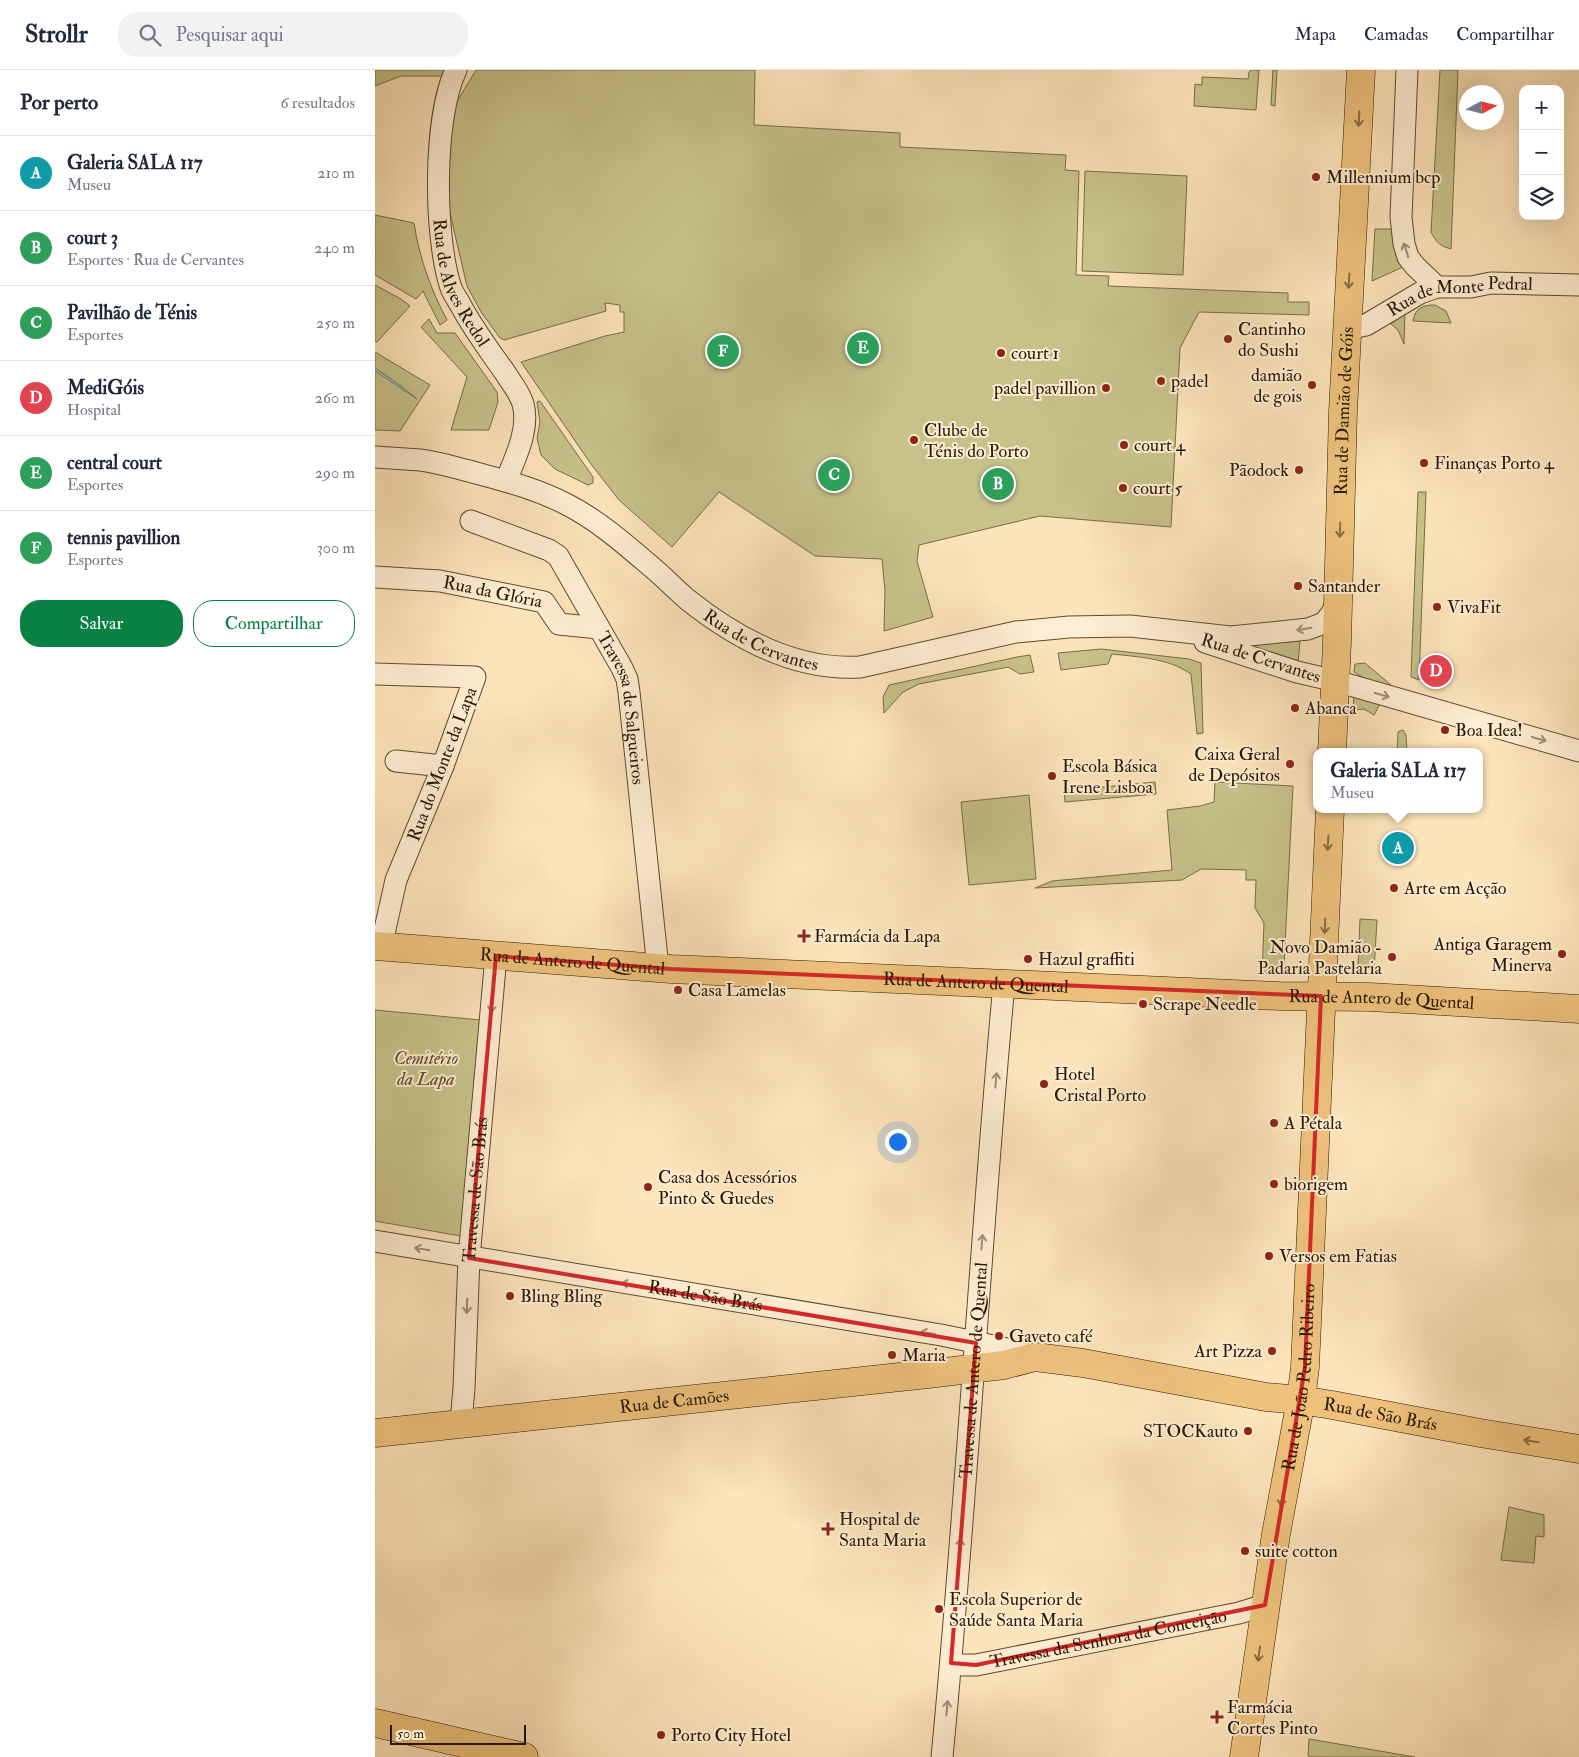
<!DOCTYPE html>
<html lang="pt">
<head>
<meta charset="utf-8">
<style>
	:root { --surface:#fff; --page:#f2f2f3; --text:#1f2937; --muted:#747a83; --line:#e0e1e3; --accent:#0b8043 }
	body { margin:0; font-family:"IM FELL Double Pica",serif; background:var(--page); color:var(--text) }
	.controls { position:absolute; right:15px; top:15px; display:grid; overflow:hidden; border-radius:10px; box-shadow:0 5px 20px #0002 }
	.controls button { width:45px; height:45px; display:grid; place-items:center; padding:0; border:0; border-bottom:1px solid var(--line); background:var(--surface); color:var(--text); font:25px sans-serif }
	.compass { position:absolute; left:1084px; top:15px; width:45px; height:45px; border-radius:50%; background:var(--surface); box-shadow:0 5px 20px #0002; rotate:83deg }
	.scale { position:absolute; left:15px; bottom:12px; width:136px; box-sizing:border-box; padding-left:5px; border:2px solid #291801; border-top:0; font-size:14px; line-height:18px; white-space:nowrap; color:#291801; -webkit-text-stroke:4px #feedd2; paint-order:stroke }
	.you { position:absolute; left:522px; top:1071px; width:18px; height:18px; margin:-12px; border:4px solid #fff; border-radius:50%; background:#1a73e8; box-shadow:0 0 0 8px #1a73e833 }
	.badge { display:grid; place-items:center; width:32px; height:32px; border-radius:50%; background:var(--accent); color:#fff; font-size:16px; font-weight:700 }
	.pin { position:absolute; translate:-50% -50%; border:2px solid #fff; box-shadow:0 1px 5px #0006 }
	.popup { position:absolute; left:938px; top:678px; width:170px; height:65px; box-sizing:border-box; display:grid; place-content:center; border-radius:10px; background:var(--surface); filter:drop-shadow(0 1px 4px #0005); font-size:16px; white-space:nowrap; color:var(--muted) }
	.popup b { font-size:19px; color:var(--text) }
	.popup::after { content:''; position:absolute; left:50%; top:100%; margin-left:-10px; border:10px solid transparent; border-top-color:var(--surface) }
	.list { margin:0; padding:0; list-style:none }
	h2 { display:flex; justify-content:space-between; align-items:center; height:65px; margin:0; padding:0 20px; font-size:21px }
	h2 small { font-size:16px; font-weight:400; color:var(--muted) }
	.list li { display:grid; grid-template-columns:32px 1fr auto; gap:15px; align-items:center; box-sizing:border-box; height:75px; padding:0 20px; border-top:1px solid var(--line) }
	.list b { display:block; font-size:19px; white-space:nowrap }
	.list p { margin:0; font-size:16px; white-space:nowrap; color:var(--muted) }
	.list em { font-size:16px; font-style:normal; color:var(--muted) }
	.actions { display:flex; gap:10px; padding:15px 20px }
	.actions a { flex:1; padding:11px 0; border:1px solid var(--accent); border-radius:20px; text-align:center; font-size:18px; color:var(--accent) }
	.actions .main { background:var(--accent); color:#fff }
	.icon { flex:none; width:28px; height:28px; fill:none; stroke:currentColor; stroke-width:2; stroke-linecap:round; stroke-linejoin:round }
	.map { position:relative; flex:none; width:1204px; height:1687px; overflow:hidden }
	header { display:flex; align-items:center; gap:30px; box-sizing:border-box; height:70px; padding:0 25px; background:var(--surface); border-bottom:1px solid var(--line) }
	header strong { font-size:24px }
	nav { display:flex; gap:28px; margin-inline-start:auto; font-size:18px }
	.search { width:350px; height:45px; background:var(--page); display:flex; align-items:center; gap:12px; box-sizing:border-box; padding:0 18px; border-radius:20px; color:var(--muted); font-size:19px }
	main { display:flex }
	aside { flex:1; background:var(--surface) }
	.map>svg:first-child { display:block }
	.green { fill:#c7c28a; stroke:#786d46 }
	.water { fill:#9fbeb1; stroke:#707c6b }
	.lines { fill:none; stroke-linecap:round; stroke-linejoin:round }
	.minor-casing { stroke:#5e4b2f; stroke-width:23 }
	.major-casing { stroke:#291801; stroke-width:29 }
	.minor { stroke:#feedd2; stroke-width:21 }
	.major { stroke:#eec27d; stroke-width:28 }
	.oneway { stroke:#8c6d3f }
	.oneway2 { stroke:#9e8d74 }
	.marked { fill:none; stroke:#d62828; stroke-width:4; stroke-linejoin:round }
	.poi-dot { fill:#8f2418; stroke:#feedd2; stroke-width:2 }
	.labels { text-anchor:middle; stroke-width:4; stroke-linejoin:round; paint-order:stroke }
	.poi-label { font-size:18px; fill:#291801; stroke:#feedd2; text-anchor:start }
	.street-label { font-size:18px; fill:#291801; stroke:#feedd2 }
	.park-label { font-size:18px; font-style:italic; fill:#584b2a; stroke:#feedd2 }
</style>
</head>
<body>
<header>
<strong>Strollr</strong>
<div class="search"><svg class="icon" aria-label="search" viewBox="0 0 24 24"><circle cx="10" cy="10" r="6"/><path d="M15 15l6 6"/></svg>Pesquisar aqui</div>
<nav><a>Mapa</a><a>Camadas</a><a>Compartilhar</a></nav>
</header>
<main>
<aside>
<h2>Por perto<small>6 resultados</small></h2>
<ul class="list">
<li><span class="badge" style="background:#0f9aa8">A</span><div><b>Galeria SALA 117</b><p>Museu</p></div><em>210 m</em></li>
<li><span class="badge" style="background:#2e9e5b">B</span><div><b>court 3</b><p>Esportes · Rua de Cervantes</p></div><em>240 m</em></li>
<li><span class="badge" style="background:#2e9e5b">C</span><div><b>Pavilhão de Ténis</b><p>Esportes</p></div><em>250 m</em></li>
<li><span class="badge" style="background:#e0444e">D</span><div><b>MediGóis</b><p>Hospital</p></div><em>260 m</em></li>
<li><span class="badge" style="background:#2e9e5b">E</span><div><b>central court</b><p>Esportes</p></div><em>290 m</em></li>
<li><span class="badge" style="background:#2e9e5b">F</span><div><b>tennis pavillion</b><p>Esportes</p></div><em>300 m</em></li>
</ul>
<div class="actions"><a class="main">Salvar</a><a>Compartilhar</a></div>
</aside>
<div class="map">
<svg width="1204" height="1687" viewBox="0 0 1204 1687">
	<rect width="100%" height="100%" fill="#fde4ba"/>
	<filter id="stains"><feTurbulence type="fractalNoise" baseFrequency=".004" numOctaves="4"/><feColorMatrix values="0 0 0 0 .2 0 0 0 0 .09 0 0 0 0 .02 0 0 0 .5 -.17"/></filter>
	<radialGradient id="worn" r=".72"><stop offset=".6" stop-color="#630" stop-opacity="0"/><stop offset="1" stop-color="#630" stop-opacity=".3"/></radialGradient>
	<path class="green" d="M0,0h72l-3,6h-43l-26,10z
		M101,0h279l-1,55 146,8v14l166,8 -1,15 14,1 -3,104 33,1 -1,10 180,7v9h21v13l-110,-3 -19,36 -9,179 -131,-11 -121,29 -2,16 16,56 -49,14 1,-40 -3,-32 -67,-3 -96,-64 -47,55 -53,-47 -28,-36 -70,-102 84,-26 19,-4v-20h-4v-7l-15,-2 1,8 -102,29 -4,-2 -19,-26 -14,-26 -17,-73h-6l2,-63 10,-47z
		M876,0h8l-3,40 -62,-4 1,-22 7,1v-8l46,2 1,-7z
		M898,0h4l-2,36 -4,-1z
		M1065,0h18l-7,179c-11,-3 -15,-7 -20,-17z
		M710,101l102,5 -4,99 -101,-4z
		M0,145l39,8c5,34 17,67 33,97l-7,5 -17,-34 -7,8 -41,-24z
		M1000,159h17l11,38 -31,14z
		M0,215l26,14 9,7 -33,36 -2,-1z
		M1060,235l11,6 5,12 -38,-2c2,-13 10,-16 22,-16z
		M1030,242l-1,32 -6,-14 -7,-6z
		M54,249l8,14h18l42,59 1,10 -9,28h-38l16,-53 -46,-50z
		M0,282l55,33 -30,46 -25,-1z
		M165,331l53,76v6l-5,2 -33,-16 -14,-14 -4,-17 3,-16 -3,-20z
		M1043,422h8l-7,188 -8,-3z
		M925,571l-2,23 -59,-18z
		M726,579l88,10 12,4 2,70 -6,1 -6,-60c-23,-16 -52,-17 -79,-20l-4,10 -47,6 -3,-17z
		M655,585l4,17 -14,2 -12,-7 -89,17 -16,8 -19,21 -1,-16 6,-12 128,-28z
		M990,593l32,27 -30,-10 -13,-8 1,-8z
		M979,625l26,9 -6,11 -10,-6 -11,1z
		M1028,660l3,5 1,17h-10l1,-20z
		M780,712l1,12 -91,8 -1,-11z
		M840,712l78,4 -9,179 -14,9 -8,-1 2,-50 -9,-15 1,-28h-10v-10l-45,-1 -19,11 -147,8 17,-7 120,-11 -5,-60 33,-4 14,-4z
		M654,725l7,84 -67,6 -8,-83z
		M985,849l17,1 -3,51 -16,-6z
		M0,940l106,10 -15,217 -91,-16z
		M1134,1437l35,8v22l-8,-1 -2,27 -33,-3z
		M934,1669l106,18h-103l-4,-1z"/>
	<path class="water" d="M0,298l25,17 17,14 -42,-28z"/>
	<g class="lines">
		<defs>
			<g id="minor">
				<path id="s1" d="M81,0c-23,48 -22,167 -5,218 2,5 6,11 9,16 13,25 30,47 46,70 6,10 14,19 17,30 7,25 -8,54 -17,77"/>
				<path d="M1032,0l-6,147 3,27 4,13 7,9 22,21"/>
				<path id="s2" d="M972,259l19,-4 54,-32 17,-6h34l20,-4 88,2"/>
				<path id="s3" d="M0,387c15,1 30,2 45,3 17,2 33,7 49,11 33,9 66,17 97,33 32,16 61,42 88,65 12,10 22,21 34,31 49,39 108,71 172,67l156,-35 53,-5 61,-1 101,11 77,-8 16,-6 8,-10 6,-14"/>
				<path id="s4" d="M96,451l78,29 9,6 64,112 5,11 2,13 29,276"/>
				<path id="s5" d="M0,507l65,4 104,21 15,22 40,4"/>
				<path d="M830,572l92,30 39,9 243,70"/>
				<path d="M0,604l100,3 -32,89 -47,114 -15,67"/>
				<path d="M21,691l47,5"/>
				<path id="s6" d="M0,1171l566,94 62,13 32,9"/>
				<path id="s7" d="M86,1353l3,-35 5,-130 27,-302"/>
				<path id="s8" d="M576,1593l11,2h14l263,-52 26,-8"/>
				<path id="s9" d="M567,1687c25,-257 38,-516 62,-773"/>
			</g>
			<g id="major">
				<path id="s10" d="M957,682l5,-110 6,-231 18,-341"/>
				<path id="s11" d="M0,876l296,23 608,27 91,1 209,12"/>
				<path id="s12" d="M0,1363l553,-59 76,-9 31,-8 48,6 183,34 35,3 31,5 148,28 99,16"/>
				<path d="M0,1653l149,34"/>
				<path id="s13" d="M869,1687l32,-223 25,-134 4,-33 25,-558"/>
			</g>
		</defs>
		<use href="#minor" class="minor-casing"/>
		<use href="#major" class="major-casing"/>
		<use href="#minor" class="minor"/>
		<use href="#major" class="major"/>
	</g>
	<defs><path id="oneway-shaft" d="M-6 0H5M1.5-3L5.5 0L1.5 3" fill="none" stroke-width="1.6" stroke-linecap="round" stroke-linejoin="round" transform="scale(1.25)"/></defs>
	<g class="oneway">
		<use href="#oneway-shaft" transform="translate(984 49) rotate(93)"/>
		<use href="#oneway-shaft" transform="translate(974 211) rotate(93)"/>
		<use href="#oneway-shaft" transform="translate(965 460) rotate(92)"/>
		<use href="#oneway-shaft" transform="translate(953 773) rotate(93)"/>
		<use href="#oneway-shaft" transform="translate(950 856) rotate(92)"/>
		<use href="#oneway-shaft" transform="translate(1156 1371) rotate(-171)"/>
		<use href="#oneway-shaft" transform="translate(907 1429) rotate(100)"/>
		<use href="#oneway-shaft" transform="translate(884 1584) rotate(98)"/>
	</g>
	<g class="oneway2">
		<use href="#oneway-shaft" transform="translate(1031 180) rotate(-108)"/>
		<use href="#oneway-shaft" transform="translate(929 559) rotate(171)"/>
		<use href="#oneway-shaft" transform="translate(1007 625) rotate(16)"/>
		<use href="#oneway-shaft" transform="translate(1164 669) rotate(16)"/>
		<use href="#oneway-shaft" transform="translate(117 935) rotate(95)"/>
		<use href="#oneway-shaft" transform="translate(621 1010) rotate(-85)"/>
		<use href="#oneway-shaft" transform="translate(607 1172) rotate(-85)"/>
		<use href="#oneway-shaft" transform="translate(47 1179) rotate(-170)"/>
		<use href="#oneway-shaft" transform="translate(254 1214) rotate(-171)"/>
		<use href="#oneway-shaft" transform="translate(92 1236) rotate(92)"/>
		<use href="#oneway-shaft" transform="translate(553 1263) rotate(-171)"/>
		<use href="#oneway-shaft" transform="translate(585 1476) rotate(-86)"/>
		<use href="#oneway-shaft" transform="translate(572 1638) rotate(-85)"/>
	</g>
	<path class="marked" d="M121,886l175,13 650,27 -16,371 -40,238 -289,60 -25,-2 25,-320 -507,-85z"/>
	<g class="poi-dot">
		<circle cx="941" cy="107" r="5"/>
		<circle cx="853" cy="269" r="5"/>
		<circle cx="626" cy="283" r="5"/>
		<circle cx="786" cy="311" r="5"/>
		<circle cx="937" cy="315" r="5"/>
		<circle cx="731" cy="318" r="5"/>
		<circle cx="539" cy="370" r="5"/>
		<circle cx="749" cy="375" r="5"/>
		<circle cx="1049" cy="393" r="5"/>
		<circle cx="924" cy="400" r="5"/>
		<circle cx="748" cy="418" r="5"/>
		<circle cx="923" cy="516" r="5"/>
		<circle cx="1062" cy="537" r="5"/>
		<circle cx="920" cy="638" r="5"/>
		<circle cx="1070" cy="660" r="5"/>
		<circle cx="915" cy="694" r="5"/>
		<circle cx="677" cy="706" r="5"/>
		<circle cx="1019" cy="818" r="5"/>
		<path d="M426.5 858.5h5v5h5v5h-5v5h-5v-5h-5v-5h5z"/>
		<circle cx="1187" cy="884" r="5"/>
		<circle cx="1017" cy="887" r="5"/>
		<circle cx="653" cy="889" r="5"/>
		<circle cx="303" cy="920" r="5"/>
		<circle cx="768" cy="934" r="5"/>
		<circle cx="669" cy="1014" r="5"/>
		<circle cx="899" cy="1053" r="5"/>
		<circle cx="899" cy="1114" r="5"/>
		<circle cx="273" cy="1117" r="5"/>
		<circle cx="894" cy="1186" r="5"/>
		<circle cx="135" cy="1226" r="5"/>
		<circle cx="624" cy="1266" r="5"/>
		<circle cx="897" cy="1281" r="5"/>
		<circle cx="517" cy="1285" r="5"/>
		<circle cx="873" cy="1361" r="5"/>
		<path d="M450.5 1451.5h5v5h5v5h-5v5h-5v-5h-5v-5h5z"/>
		<circle cx="870" cy="1481" r="5"/>
		<circle cx="564" cy="1539" r="5"/>
		<path d="M839.5 1639.5h5v5h5v5h-5v5h-5v-5h-5v-5h5z"/>
		<circle cx="286" cy="1665" r="5"/>
	</g>
	<g class="labels">
		<g class="poi-label">
			<text x="951" y="113">Millennium bcp</text>
			<text x="863" y="265">Cantinho<tspan x="863" dy="21">do Sushi</tspan></text>
			<text x="636" y="289">court 1</text>
			<text x="927" y="311" text-anchor="end">damião<tspan x="927" dy="21">de gois</tspan></text>
			<text x="796" y="317">padel</text>
			<text x="721" y="324" text-anchor="end">padel pavillion</text>
			<text x="549" y="366">Clube de<tspan x="549" dy="21">Ténis do Porto</tspan></text>
			<text x="759" y="381">court 4</text>
			<text x="1059" y="399">Finanças Porto 4</text>
			<text x="914" y="406" text-anchor="end">Pãodock</text>
			<text x="758" y="424">court 5</text>
			<text x="933" y="522">Santander</text>
			<text x="1072" y="543">VivaFit</text>
			<text x="930" y="644">Abanca</text>
			<text x="1080" y="666">Boa Idea!</text>
			<text x="905" y="690" text-anchor="end">Caixa Geral<tspan x="905" dy="21">de Depósitos</tspan></text>
			<text x="687" y="702">Escola Básica<tspan x="687" dy="21">Irene Lisboa</tspan></text>
			<text x="1029" y="824">Arte em Acção</text>
			<text x="439" y="872">Farmácia da Lapa</text>
			<text x="1177" y="880" text-anchor="end">Antiga Garagem<tspan x="1177" dy="21">Minerva</tspan></text>
			<text x="1007" y="883" text-anchor="end">Novo Damião -<tspan x="1007" dy="21">Padaria Pastelaria</tspan></text>
			<text x="663" y="895">Hazul graffiti</text>
			<text x="313" y="926">Casa Lamelas</text>
			<text x="778" y="940">Scrape Needle</text>
			<text x="679" y="1010">Hotel<tspan x="679" dy="21">Cristal Porto</tspan></text>
			<text x="909" y="1059">A Pétala</text>
			<text x="283" y="1113">Casa dos Acessórios<tspan x="283" dy="21">Pinto &amp; Guedes</tspan></text>
			<text x="909" y="1120">biorigem</text>
			<text x="904" y="1192">Versos em Fatias</text>
			<text x="145" y="1232">Bling Bling</text>
			<text x="634" y="1272">Gaveto café</text>
			<text x="887" y="1287" text-anchor="end">Art Pizza</text>
			<text x="527" y="1291">Maria</text>
			<text x="863" y="1367" text-anchor="end">STOCKauto</text>
			<text x="464" y="1455">Hospital de<tspan x="464" dy="21">Santa Maria</tspan></text>
			<text x="880" y="1487">suite cotton</text>
			<text x="574" y="1535">Escola Superior de<tspan x="574" dy="21">Saúde Santa Maria</tspan></text>
			<text x="852" y="1643">Farmácia<tspan x="852" dy="21">Cortes Pinto</tspan></text>
			<text x="296" y="1671">Porto City Hotel</text>
		</g>
		<g class="street-label">
			<text dy="6" stroke="none"><textPath href="#s1" startOffset="219">Rua de Alves Redol</textPath></text>
			<text dy="6" stroke="none"><textPath href="#s2" startOffset="121">Rua de Monte Pedral</textPath></text>
			<text dy="6" stroke="none"><textPath href="#s10" startOffset="341">Rua de Damião de Góis</textPath></text>
			<text dy="6" stroke="none"><textPath href="#s5" startOffset="119">Rua da Glória</textPath></text>
			<text dy="6" stroke="none"><textPath href="#s3" startOffset="438">Rua de Cervantes</textPath></text>
			<text transform="translate(886 588) rotate(18)" y="6">Rua de Cervantes</text>
			<text dy="6" stroke="none"><textPath href="#s4" startOffset="262">Travessa de Salgueiros</textPath></text>
			<text transform="translate(67 694) rotate(-69)" y="6">Rua do Monte da Lapa</text>
			<text dy="6" stroke="none"><textPath href="#s11" startOffset="198">Rua de Antero de Quental</textPath></text>
			<text dy="6" stroke="none"><textPath href="#s11" startOffset="602">Rua de Antero de Quental</textPath></text>
			<text dy="6" stroke="none"><textPath href="#s11" startOffset="1008">Rua de Antero de Quental</textPath></text>
			<text dy="6" stroke="none"><textPath href="#s7" startOffset="234">Travessa de São Brás</textPath></text>
			<text dy="6" stroke="none"><textPath href="#s6" startOffset="335">Rua de São Brás</textPath></text>
			<text dy="6" stroke="none"><textPath href="#s9" startOffset="388">Travessa de Antero de Quental</textPath></text>
			<text dy="6" stroke="none"><textPath href="#s13" startOffset="384">Rua de João Pedro Ribeiro</textPath></text>
			<text dy="6" stroke="none"><textPath href="#s12" startOffset="301">Rua de Camões</textPath></text>
			<text dy="6" stroke="none"><textPath href="#s12" startOffset="1015">Rua de São Brás</textPath></text>
			<text dy="6" stroke="none"><textPath href="#s8" startOffset="160">Travessa da Senhora da Conceição</textPath></text>
		</g>
		<g class="park-label">
			<text x="51" y="994">Cemitério<tspan x="51" dy="21">da Lapa</tspan></text>
		</g>
	</g>
	<rect width="100%" height="100%" filter="url(#stains)"/>
	<rect width="100%" height="100%" fill="url(#worn)"/>
</svg>
<div class="controls">
<button>+</button>
<button>−</button>
<button><svg class="icon" aria-label="layers" viewBox="0 0 24 24"><path d="M12 4l9 5-9 5-9-5zM3 14l9 5 9-5"/></svg></button>
</div>
<svg class="compass" viewBox="-18 -18 36 36"><path d="M0-13l5 13h-10z" fill="#e53935"/><path d="M0 13l5-13h-10z" fill="#747a83"/></svg>
<div class="scale">50 m</div>
<div class="you"></div>
<div class="pin badge" style="left:1023px;top:778px;background:#0f9aa8">A</div>
<div class="popup"><b>Galeria SALA 117</b>Museu</div>
<div class="pin badge" style="left:623px;top:414px;background:#2e9e5b">B</div>
<div class="pin badge" style="left:459px;top:405px;background:#2e9e5b">C</div>
<div class="pin badge" style="left:1061px;top:601px;background:#e0444e">D</div>
<div class="pin badge" style="left:488px;top:278px;background:#2e9e5b">E</div>
<div class="pin badge" style="left:348px;top:281px;background:#2e9e5b">F</div>
</div>
</main>
</body>
</html>
